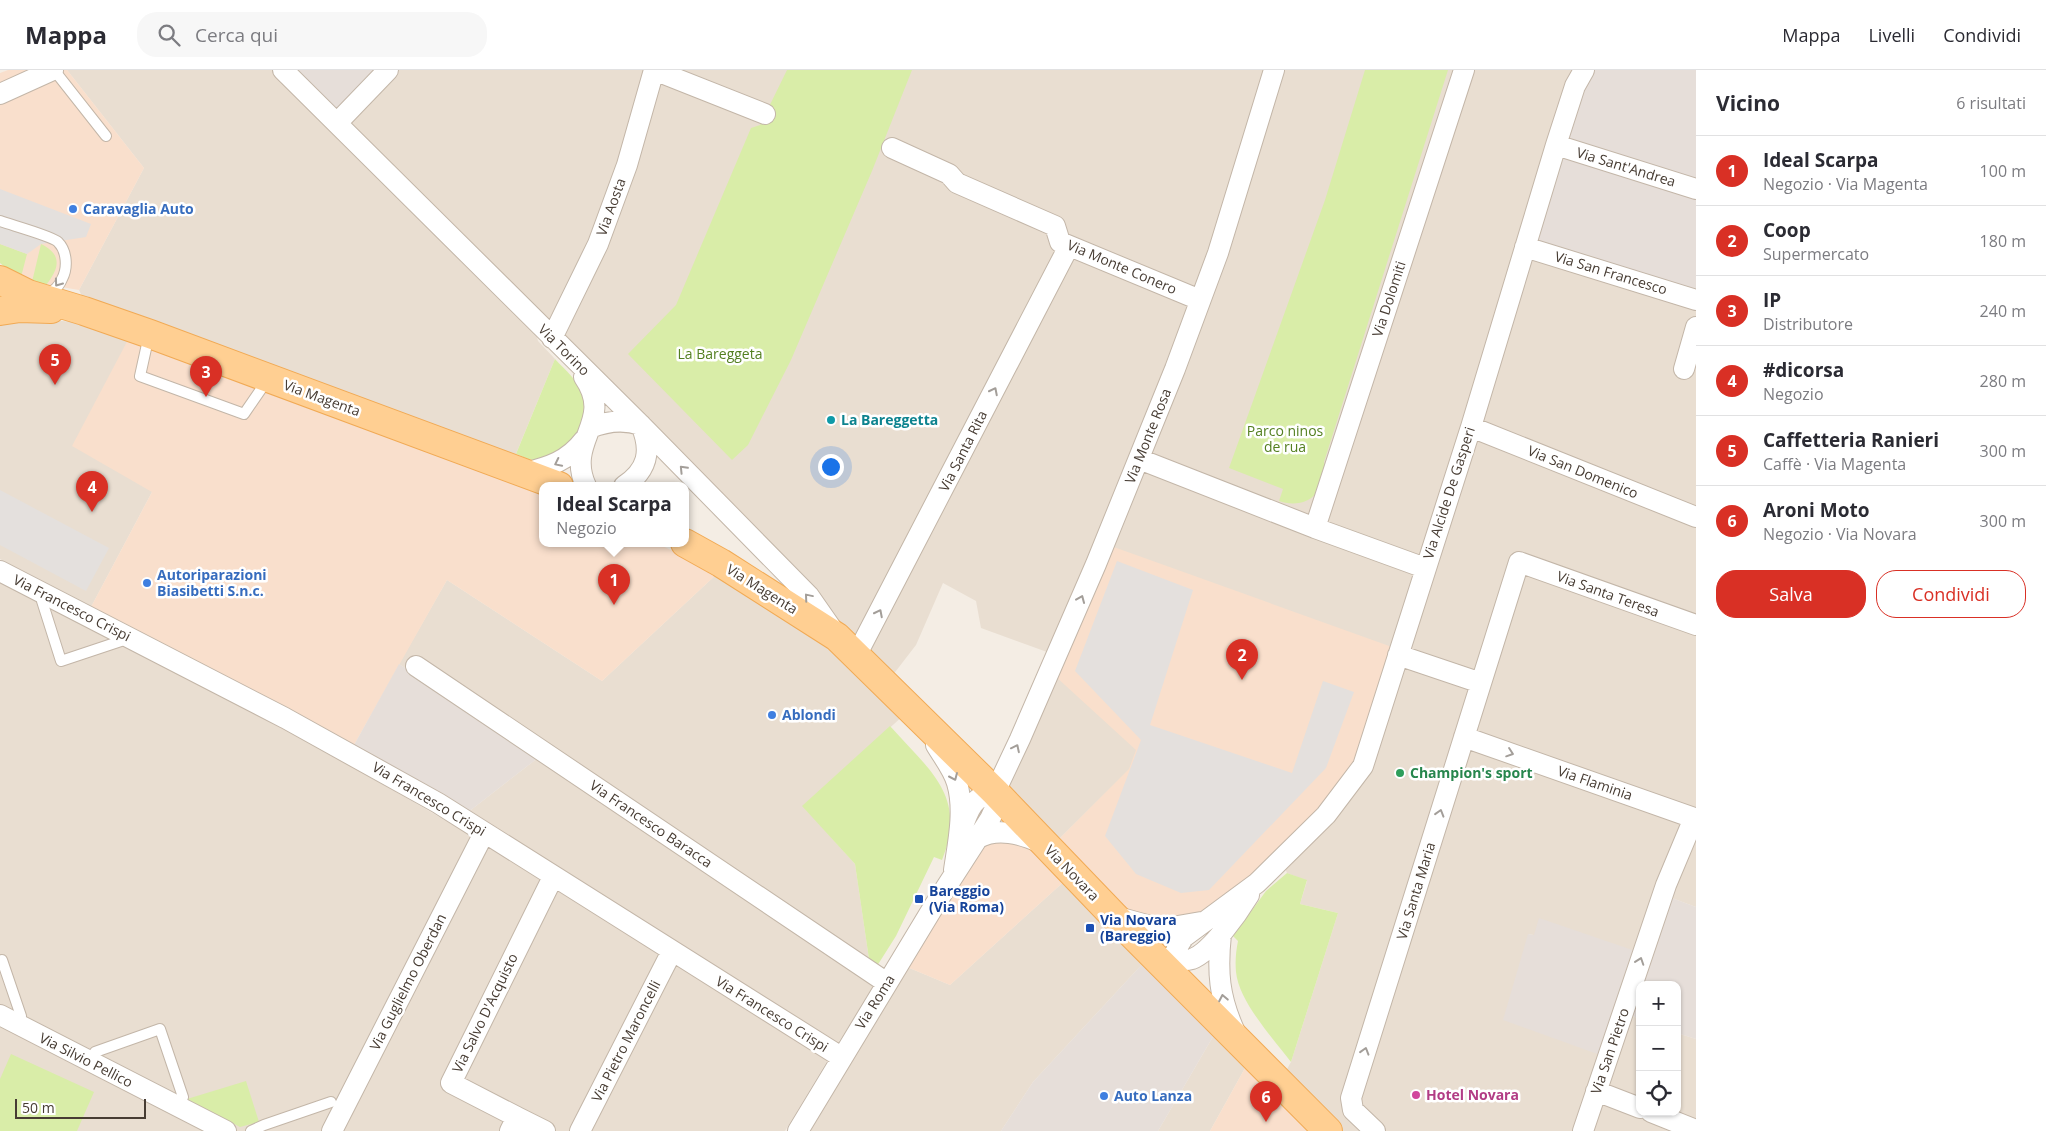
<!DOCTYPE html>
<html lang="it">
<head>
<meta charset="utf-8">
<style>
	:root { --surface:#fff; --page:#f7f7f7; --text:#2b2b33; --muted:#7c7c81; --line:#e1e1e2; --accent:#d93025 }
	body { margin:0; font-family:"Open Sans",sans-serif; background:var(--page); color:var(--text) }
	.controls { position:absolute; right:15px; bottom:15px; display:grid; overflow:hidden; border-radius:10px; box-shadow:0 1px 4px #0004 }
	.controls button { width:45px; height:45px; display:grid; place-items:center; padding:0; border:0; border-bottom:1px solid var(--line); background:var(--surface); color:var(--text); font:25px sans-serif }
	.scale { position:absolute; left:15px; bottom:12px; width:131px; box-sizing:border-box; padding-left:5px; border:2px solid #473c33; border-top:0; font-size:14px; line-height:18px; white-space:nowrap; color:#473c33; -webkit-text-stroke:4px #fff; paint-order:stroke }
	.you { position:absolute; left:830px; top:396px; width:18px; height:18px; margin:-12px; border:4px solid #fff; border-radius:50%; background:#1a73e8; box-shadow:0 0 0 8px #1a73e833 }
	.badge { display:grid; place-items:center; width:32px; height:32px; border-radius:50%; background:var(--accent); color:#fff; font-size:16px; font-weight:700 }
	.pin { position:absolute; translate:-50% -41px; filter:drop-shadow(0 1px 2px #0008) }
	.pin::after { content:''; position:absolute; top:26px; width:18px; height:15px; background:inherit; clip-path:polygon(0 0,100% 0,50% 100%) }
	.popup { position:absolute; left:539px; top:412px; width:150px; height:65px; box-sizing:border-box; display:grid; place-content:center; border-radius:10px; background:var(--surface); filter:drop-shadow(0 1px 4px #0005); font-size:16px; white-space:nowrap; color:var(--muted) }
	.popup b { font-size:19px; color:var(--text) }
	.popup::after { content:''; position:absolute; left:50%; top:100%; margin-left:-10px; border:10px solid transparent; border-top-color:var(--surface) }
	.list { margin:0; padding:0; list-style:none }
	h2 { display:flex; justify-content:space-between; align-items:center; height:65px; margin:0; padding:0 20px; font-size:21px }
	h2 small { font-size:16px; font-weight:400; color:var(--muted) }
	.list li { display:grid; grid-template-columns:32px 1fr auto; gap:15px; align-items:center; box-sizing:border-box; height:70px; padding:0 20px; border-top:1px solid var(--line) }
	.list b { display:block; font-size:19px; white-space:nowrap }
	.list p { margin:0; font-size:16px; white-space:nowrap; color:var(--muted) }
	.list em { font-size:16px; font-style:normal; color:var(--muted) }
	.actions { display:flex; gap:10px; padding:15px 20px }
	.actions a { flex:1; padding:11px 0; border:1px solid var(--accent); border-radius:20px; text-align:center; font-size:18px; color:var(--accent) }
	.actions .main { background:var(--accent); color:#fff }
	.icon { flex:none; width:28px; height:28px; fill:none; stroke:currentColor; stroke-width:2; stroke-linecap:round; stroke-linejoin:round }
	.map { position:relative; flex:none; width:1696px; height:1061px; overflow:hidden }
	header { display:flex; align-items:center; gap:30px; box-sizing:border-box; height:70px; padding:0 25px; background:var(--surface); border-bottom:1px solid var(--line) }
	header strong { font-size:24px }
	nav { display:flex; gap:28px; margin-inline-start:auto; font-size:18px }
	.search { width:350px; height:45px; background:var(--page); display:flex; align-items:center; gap:12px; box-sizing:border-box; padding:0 18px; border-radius:20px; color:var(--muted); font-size:19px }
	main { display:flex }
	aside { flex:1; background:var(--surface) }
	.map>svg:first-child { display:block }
	.residential { fill:#e9ded1 }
	.commercial { fill:#f9dfcc }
	.industrial { fill:#e6ded9 }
	.green { fill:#d9eda8 }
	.parking { fill:#e4e0dd }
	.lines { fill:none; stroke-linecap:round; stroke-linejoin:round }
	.service-casing { stroke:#c3b6a8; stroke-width:12 }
	.minor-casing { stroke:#c3b6a8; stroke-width:22 }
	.primary-casing { stroke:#f1aa55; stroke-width:30 }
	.service { stroke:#fff; stroke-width:10 }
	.minor { stroke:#fff; stroke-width:20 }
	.primary { stroke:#ffcf92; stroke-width:28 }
	.oneway { stroke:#a39e99 }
	.shop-dot { fill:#3f7fe0; stroke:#fff; stroke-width:2 }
	.culture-dot { fill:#0f9aa8; stroke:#fff; stroke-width:2 }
	.leisure-dot { fill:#2e9e5b; stroke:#fff; stroke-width:2 }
	.transit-dot { fill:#1a4fb4; stroke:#fff; stroke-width:2 }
	.hotel-dot { fill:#d1479c; stroke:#fff; stroke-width:2 }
	.labels { text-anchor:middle; stroke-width:5; stroke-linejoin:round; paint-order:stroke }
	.street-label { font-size:14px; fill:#473c33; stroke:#fff }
	.shop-label { font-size:14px; font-weight:bold; fill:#366cbe; stroke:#fff; text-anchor:start }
	.park-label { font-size:14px; fill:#537f20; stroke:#fff }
	.culture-label { font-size:14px; font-weight:bold; fill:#0d838f; stroke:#fff; text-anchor:start }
	.leisure-label { font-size:14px; font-weight:bold; fill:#27864d; stroke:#fff; text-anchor:start }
	.transit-label { font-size:14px; font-weight:bold; fill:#164399; stroke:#fff; text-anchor:start }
	.hotel-label { font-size:14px; font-weight:bold; fill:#b23c85; stroke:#fff; text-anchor:start }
</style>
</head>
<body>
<header>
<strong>Mappa</strong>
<div class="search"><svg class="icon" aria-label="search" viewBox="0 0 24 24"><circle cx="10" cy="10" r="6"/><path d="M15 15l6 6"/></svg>Cerca qui</div>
<nav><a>Mappa</a><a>Livelli</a><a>Condividi</a></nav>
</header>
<main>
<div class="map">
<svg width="1696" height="1061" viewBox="0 0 1696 1061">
	<rect width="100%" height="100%" fill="#f4ede4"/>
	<path class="residential" d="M67,0h206l262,259 3,12 17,18 -42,102 -427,-157 -7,-14 65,-122z
		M388,0h266l-102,268 -215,-215z
		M661,0h915l120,239v598l-27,-10 -19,59 -122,-22 102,81 10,4v93h37v-79l19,6v92h-362l-52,-53 9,-16 47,-149 -38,-9 7,-23 -20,-8 -8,-19 -225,-180 83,76 -7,19 -78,77 -60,-65 55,-129 -66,-24 -5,-27 -33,-18 -27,62 -27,35 -331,-344z
		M25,247l56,6 49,13 22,156 -61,115 -91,-48v-235z
		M719,502l108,70 77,73 -101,91 52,58 14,95 15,13 -46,71 -53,88h-785v-552l268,139 187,108 12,-13 72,-56 -140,-93 48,-84 155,101z
		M1069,807l78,82 -114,123 -32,49h-193l99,-164 43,18z
		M1218,958l32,31 -40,72h-52z"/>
	<path class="commercial" d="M8,0h59l77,98 -65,122 -47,-8 -32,-19v-190z
		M130,266l413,155v53h115l61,28 -117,109 -155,-101 -93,165 -263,-138 61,-115 -80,-46z
		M1111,476l281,101 -35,116 -35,46 -69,70 -48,38 -33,6 -57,-10 -63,-67 77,-77 7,-19 -82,-75z
		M984,772h40l45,35 -119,108 -43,-18z
		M1250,989l72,72h-112z"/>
	<path class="industrial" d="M283,0h102l-48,53z
		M1576,0h120v239l-179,-58z
		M399,594l140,93 -72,56 -113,-68z
		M1669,827l27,10v132l-19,-6v-48h-37v34l-10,-4 -16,45 -111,-40 25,-86 6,1 5,-17 111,38z
		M1147,889l71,69 -60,103h-157l32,-49z"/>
	<path class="green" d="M787,0h125l-40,101 -81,189 -43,85 -16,15 -104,-106 48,-49 75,-177 9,-3z
		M1365,0h83l-124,392 2,5c-3,7 -5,16 -8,23 -7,14 -26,16 -39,11l4,-12 -54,-21 96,-268z
		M0,174l27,10 -6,23 -8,-3 -13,-11z
		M41,174c21,10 19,24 5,41l-14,-3z
		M555,289c10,11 24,22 28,37 8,30 -16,64 -49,64 -6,0 -12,-4 -18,-6z
		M890,656c39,44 78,70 52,134l-8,-3 -38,79 -19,30 -8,-7 -14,-95 -53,-58z
		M1287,803l20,7 -7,24 38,9 -47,149c-18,-24 -52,-60 -55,-90 -1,-11 0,-21 2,-31l-5,-5 33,-45z
		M11,984l83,38 -17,39h-77v-52z
		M246,1011l13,41 -19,5 -53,-28z"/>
	<path class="parking" d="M0,119l91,35 -5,13 -45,7 -14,10 -27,-10z
		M0,420l109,58 -23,43 -86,-46z
		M1117,491l76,29 -43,135 142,48 31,-92 31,11 -28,76 -117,122 -28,3 -45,-19 -31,-38 36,-96 -66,-69z"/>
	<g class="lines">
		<defs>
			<path id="service" d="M54,0l52,66
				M0,151c11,4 52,15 58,21 9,9 10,26 4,37 -3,7 -8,13 -16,14
				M149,265l-9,41 104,38 24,-35
				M46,524l-4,7 19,60 60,-20 3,-6
				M2,890l19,56 -4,8
				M89,991l6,-9 65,-23 23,68 -5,9
				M251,1061l13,-6 67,-23"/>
			<path id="minor" d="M283,0l358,355 168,171 23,33
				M0,24l53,-24
				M337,53l51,-53
				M1556,75l140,44
				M892,78l57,26 8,9 98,43 5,16 140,58
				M1525,177l171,53
				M552,268l46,-94 29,-79 27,-95 111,44
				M1684,299l12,-42
				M584,307c31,45 -19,63 2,109
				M1471,357l225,90
				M590,358c17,-7 33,-9 51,-3 11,26 7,45 -17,61
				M1139,389l176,69 110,40
				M524,403c25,-6 44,-12 60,-33
				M1315,458l149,-458
				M0,501l285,147 153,85 403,254
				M1398,585l83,28
				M856,586l213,-410
				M416,596l471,317
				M1464,667l230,81 -28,67 -83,246
				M936,675c7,12 17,24 21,38 8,27 1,60 -3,87
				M995,722l25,-53 76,-175 79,-195 43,-116 56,-183
				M962,759c6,-18 12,-35 33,-37
				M978,768c20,-11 43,-4 63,5
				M1114,846l40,11h18l29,-5
				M1221,864c-4,38 -2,63 14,98
				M1160,887c10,2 23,5 32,2 19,-7 46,-46 57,-64
				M1178,910c-5,-20 -7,-25 6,-43l73,-54 69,-68 37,-49 108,-339 85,-282 19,-59 9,-16
				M0,945l226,116
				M1596,1021l44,17
				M1651,1042l45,18
				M517,1047l-66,-34 102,-206
				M332,1061l152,-298
				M510,1061l7,-14 28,14
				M580,1061l92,-180
				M798,1061l136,-225 56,-87 7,-15 -2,-12
				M1375,1061l-22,-21 -2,-12 168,-536 177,63"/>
			<path id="primary" d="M0,210l28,14 56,17 66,23 409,152
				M0,241l20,-3 31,1
				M685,473l36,20 116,74 158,155 119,124 214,215"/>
		</defs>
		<use href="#service" class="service-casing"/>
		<use href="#minor" class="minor-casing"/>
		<use href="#primary" class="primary-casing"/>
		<use href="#service" class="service"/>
		<use href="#minor" class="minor"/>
		<use href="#primary" class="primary"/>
	</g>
	<defs><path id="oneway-chevron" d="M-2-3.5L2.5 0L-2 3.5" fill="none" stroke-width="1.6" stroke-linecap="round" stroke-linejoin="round" transform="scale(1.25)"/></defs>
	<g class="oneway">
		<use href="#oneway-chevron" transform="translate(58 213) rotate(126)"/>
		<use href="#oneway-chevron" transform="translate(994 321) rotate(-63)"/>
		<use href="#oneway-chevron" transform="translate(558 393) rotate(154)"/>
		<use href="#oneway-chevron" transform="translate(683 399) rotate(-134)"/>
		<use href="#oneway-chevron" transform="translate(808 527) rotate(-130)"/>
		<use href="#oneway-chevron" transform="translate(1081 529) rotate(-67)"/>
		<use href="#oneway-chevron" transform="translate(879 543) rotate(-63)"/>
		<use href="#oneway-chevron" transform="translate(1016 678) rotate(-64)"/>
		<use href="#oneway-chevron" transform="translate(1510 683) rotate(19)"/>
		<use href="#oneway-chevron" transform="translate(954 707) rotate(66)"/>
		<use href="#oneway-chevron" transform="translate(1440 743) rotate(-73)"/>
		<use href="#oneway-chevron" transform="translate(1640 891) rotate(-71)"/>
		<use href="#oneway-chevron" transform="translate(1223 928) rotate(-101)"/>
		<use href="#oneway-chevron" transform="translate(1365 981) rotate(-73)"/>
	</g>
	<g class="shop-dot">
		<circle cx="73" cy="139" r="5"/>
		<circle cx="147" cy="513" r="5"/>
		<circle cx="772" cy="645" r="5"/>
		<circle cx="1104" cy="1026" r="5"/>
	</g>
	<circle class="culture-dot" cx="831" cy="350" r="5"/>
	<circle class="leisure-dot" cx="1400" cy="703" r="5"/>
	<g class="transit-dot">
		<rect x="914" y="824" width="10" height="10" rx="2.5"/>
		<rect x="1085" y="853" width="10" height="10" rx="2.5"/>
	</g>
	<circle class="hotel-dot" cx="1416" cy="1025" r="5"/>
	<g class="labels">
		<g class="street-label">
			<text transform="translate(1626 97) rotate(17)" y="5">Via Sant'Andrea</text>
			<text transform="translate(611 137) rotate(-70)" y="5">Via Aosta</text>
			<text transform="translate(1122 197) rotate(23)" y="5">Via Monte Conero</text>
			<text transform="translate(1611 203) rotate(17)" y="5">Via San Francesco</text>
			<text transform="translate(1389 229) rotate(-72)" y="5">Via Dolomiti</text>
			<text transform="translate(564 280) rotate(45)" y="5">Via Torino</text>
			<text transform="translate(322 328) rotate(20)" y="5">Via Magenta</text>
			<text transform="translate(1148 366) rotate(-68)" y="5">Via Monte Rosa</text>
			<text transform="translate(963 381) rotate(-63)" y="5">Via Santa Rita</text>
			<text transform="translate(1583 402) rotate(22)" y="5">Via San Domenico</text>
			<text transform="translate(1449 423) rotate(-72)" y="5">Via Alcide De Gasperi</text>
			<text transform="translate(762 519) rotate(32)" y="5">Via Magenta</text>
			<text transform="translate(1608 524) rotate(20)" y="5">Via Santa Teresa</text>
			<text transform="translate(72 538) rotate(27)" y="5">Via Francesco Crispi</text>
			<text transform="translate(1595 713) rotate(19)" y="5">Via Flaminia</text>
			<text transform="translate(429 729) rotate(31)" y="5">Via Francesco Crispi</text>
			<text transform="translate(651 754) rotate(34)" y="5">Via Francesco Baracca</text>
			<text transform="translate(1072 803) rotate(46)" y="5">Via Novara</text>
			<text transform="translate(1416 821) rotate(-73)" y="5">Via Santa Maria</text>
			<text transform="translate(408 912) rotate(-63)" y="5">Via Guglielmo Oberdan</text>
			<text transform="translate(875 932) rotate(-58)" y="5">Via Roma</text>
			<text transform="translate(485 943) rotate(-64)" y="5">Via Salvo D'Acquisto</text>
			<text transform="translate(772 944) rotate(32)" y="5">Via Francesco Crispi</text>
			<text transform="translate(626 971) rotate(-63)" y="5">Via Pietro Maroncelli</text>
			<text transform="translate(1610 981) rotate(-71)" y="5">Via San Pietro</text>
			<text transform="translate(86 990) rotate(27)" y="5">Via Silvio Pellico</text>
		</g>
		<g class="shop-label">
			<text x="83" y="144">Caravaglia Auto</text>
			<text x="157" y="510">Autoriparazioni<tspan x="157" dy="16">Biasibetti S.n.c.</tspan></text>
			<text x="782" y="650">Ablondi</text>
			<text x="1114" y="1031">Auto Lanza</text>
		</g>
		<g class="park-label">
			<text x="720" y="289">La Bareggeta</text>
			<text x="1285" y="366">Parco ninos<tspan x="1285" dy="16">de rua</tspan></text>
		</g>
		<g class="culture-label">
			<text x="841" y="355">La Bareggetta</text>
		</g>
		<g class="leisure-label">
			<text x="1410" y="708">Champion's sport</text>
		</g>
		<g class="transit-label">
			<text x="929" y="826">Bareggio<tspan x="929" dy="16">(Via Roma)</tspan></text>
			<text x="1100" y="855">Via Novara<tspan x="1100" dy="16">(Bareggio)</tspan></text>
		</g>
		<g class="hotel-label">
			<text x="1426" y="1030">Hotel Novara</text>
		</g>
	</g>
</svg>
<div class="controls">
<button>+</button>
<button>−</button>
<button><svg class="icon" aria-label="locate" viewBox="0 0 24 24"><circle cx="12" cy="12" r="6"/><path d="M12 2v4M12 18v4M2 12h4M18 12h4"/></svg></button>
</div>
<div class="scale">50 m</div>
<div class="you"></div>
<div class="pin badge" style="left:614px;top:535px">1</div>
<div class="popup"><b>Ideal Scarpa</b>Negozio</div>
<div class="pin badge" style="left:1242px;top:610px">2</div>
<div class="pin badge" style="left:206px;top:327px">3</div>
<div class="pin badge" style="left:92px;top:442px">4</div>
<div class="pin badge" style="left:55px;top:315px">5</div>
<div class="pin badge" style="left:1266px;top:1052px">6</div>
</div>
<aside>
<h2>Vicino<small>6 risultati</small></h2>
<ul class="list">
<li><span class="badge">1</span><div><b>Ideal Scarpa</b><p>Negozio · Via Magenta</p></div><em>100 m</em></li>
<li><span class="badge">2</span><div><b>Coop</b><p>Supermercato</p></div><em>180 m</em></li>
<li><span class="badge">3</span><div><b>IP</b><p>Distributore</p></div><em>240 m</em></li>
<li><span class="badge">4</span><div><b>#dicorsa</b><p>Negozio</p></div><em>280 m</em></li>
<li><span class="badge">5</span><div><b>Caffetteria Ranieri</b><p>Caffè · Via Magenta</p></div><em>300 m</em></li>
<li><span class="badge">6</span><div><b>Aroni Moto</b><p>Negozio · Via Novara</p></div><em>300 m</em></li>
</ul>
<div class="actions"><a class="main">Salva</a><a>Condividi</a></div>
</aside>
</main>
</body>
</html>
